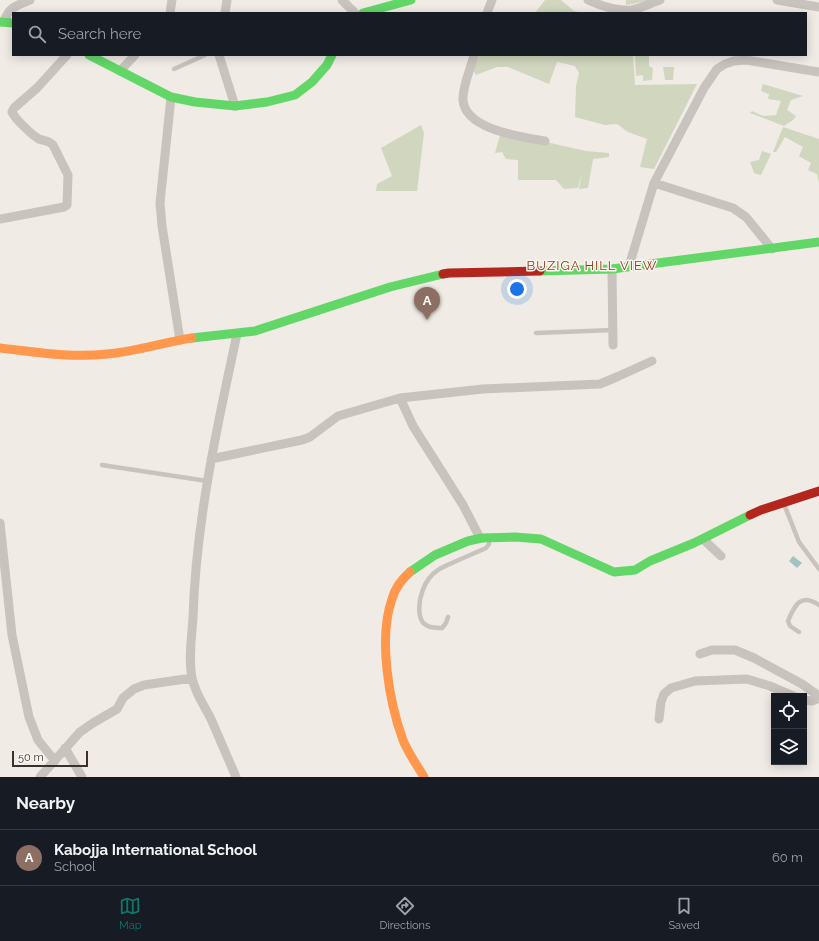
<!DOCTYPE html>
<html lang="en">
<head>
<meta charset="utf-8">
<style>
	:root { --surface:#171b24; --page:#20242c; --text:#f1f3f6; --muted:#9ea1a6; --line:#363941; --accent:#0f766e }
	body { margin:0; font-family:Raleway,sans-serif; background:var(--page); color:var(--text) }
	.controls { position:absolute; right:12px; bottom:12px; display:grid; overflow:hidden; border-radius:0px; box-shadow:0 2px 10px #0003 }
	.controls button { width:36px; height:36px; display:grid; place-items:center; padding:0; border:0; border-bottom:1px solid var(--line); background:var(--surface); color:var(--text); font:20px sans-serif }
	.scale { position:absolute; left:12px; bottom:10px; width:76px; box-sizing:border-box; padding-left:4px; border:2px solid #3b302b; border-top:0; font-size:11px; line-height:14px; white-space:nowrap; color:#3b302b; -webkit-text-stroke:3px #fbf5ee; paint-order:stroke }
	.you { position:absolute; left:517px; top:289px; width:14px; height:14px; margin:-10px; border:3px solid #fff; border-radius:50%; background:#1a73e8; box-shadow:0 0 0 6px #1a73e833 }
	.badge { display:grid; place-items:center; width:26px; height:26px; border-radius:50%; background:var(--accent); color:#fff; font-size:13px; font-weight:700 }
	.pin { position:absolute; translate:-50% -33px; filter:drop-shadow(0 1px 2px #0008) }
	.pin::after { content:''; position:absolute; top:21px; width:14px; height:12px; background:inherit; clip-path:polygon(0 0,100% 0,50% 100%) }
	.list { margin:0; padding:0; list-style:none }
	h2 { display:flex; justify-content:space-between; align-items:center; height:52px; margin:0; padding:0 16px; font-size:17px }
	h2 small { font-size:13px; font-weight:400; color:var(--muted) }
	.list li { display:grid; grid-template-columns:26px 1fr auto; gap:12px; align-items:center; box-sizing:border-box; height:56px; padding:0 16px; border-top:1px solid var(--line) }
	.list b { display:block; font-size:15px; white-space:nowrap }
	.list p { margin:0; font-size:13px; white-space:nowrap; color:var(--muted) }
	.list em { font-size:13px; font-style:normal; color:var(--muted) }
	.icon { flex:none; width:22px; height:22px; fill:none; stroke:currentColor; stroke-width:2; stroke-linecap:round; stroke-linejoin:round }
	.map { position:relative; flex:none; width:819px; height:777px; overflow:hidden }
	.search { position:absolute; background:var(--surface); box-shadow:0 2px 10px #0003; left:12px; right:12px; top:12px; height:44px; display:flex; align-items:center; gap:10px; box-sizing:border-box; padding:0 14px; border-radius:0px; color:var(--muted); font-size:15px }
	.sheet { height:108px; background:var(--surface) }
	nav { display:flex; justify-content:space-around; align-items:center; box-sizing:border-box; height:56px; border-top:1px solid var(--line); background:var(--surface); font-size:11px; color:var(--muted) }
	nav a { display:grid; justify-items:center; gap:2px }
	nav .on { color:var(--accent) }
	.map>svg:first-child { display:block }
	.green { fill:#d1d6bf }
	.water { fill:#a1c2c1 }
	.lines { fill:none; stroke-linecap:round; stroke-linejoin:round }
	.lane { stroke:#c9c3be; stroke-width:4.5 }
	.street { stroke:#c9c3be; stroke-width:9 }
	.fast { stroke:#63d668; stroke-width:9 }
	.slow { stroke:#ff974d; stroke-width:9 }
	.jam { stroke:#b3261e; stroke-width:9 }
	.labels { text-anchor:middle; stroke-width:3; stroke-linejoin:round; paint-order:stroke }
	.quarter-label { font-size:13px; letter-spacing:1px; fill:#8c3b22; stroke:#fbf5ee }
</style>
</head>
<body>
<div class="map">
<svg width="819" height="777" viewBox="0 0 819 777">
	<rect width="100%" height="100%" fill="#f0ebe5"/>
	<path class="green" d="M545,0h16l13,11 11,2h-50z
		M626,0h23v1l-23,4z
		M479,55h154l2,30 62,-1 -43,85 -14,-2 7,-28 -19,-7 -11,-8 -12,1 -30,-8 1,-31 3,-13 -4,-7 -18,-4 -8,22 -41,-17h-11l-21,8 -4,-6z
		M635,55h14v11l4,2 -1,12 -9,1v-6l-7,1z
		M663,67h11l-1,13h-8z
		M763,84l40,12 -12,4 -4,10 9,6 -3,4 -9,6 -34,-13 2,-2 11,5 13,-1 5,-14 -13,-2 1,-5 -8,-3z
		M421,125l3,8 -7,58h-41l1,-7 15,-8 -11,-28z
		M783,127l36,12v43l-2,-8 -9,-4 3,-7 -12,-7 4,-9 -18,-10 -9,15h-3z
		M501,132l85,19 23,2v4l-16,2 -5,29 -9,1 3,-17 -4,16 -14,1 -8,-9h-38v-20l-12,-1 -4,-7 -7,1z
		M762,151l9,3 -10,21 -7,-2 -4,-11 9,-2z"/>
	<path class="water" d="M793,556l9,7 -5,5 -8,-7z"/>
	<g class="lines">
		<path class="lane" d="M174,69l31,-14
			M536,333l77,-3
			M102,465l105,16
			M784,504l15,38 20,27
			M448,617l-2,6 -4,5c-10,0 -20,-1 -22,-12 -3,-16 4,-37 18,-46 4,-3 10,-5 14,-7 11,-5 23,-10 34,-15l3,-4v-6
			M799,632l-9,-6 -2,-5c7,-17 13,-28 31,-16"/>
		<path class="street" d="M342,0l13,13
			M588,0c13,6 29,11 44,10 9,-2 19,-7 28,-10
			M777,0l42,7
			M170,13l2,-13
			M225,13l2,-13
			M487,13l5,-13
			M4,21c6,-15 12,-15 26,-21
			M219,55l16,51
			M474,55c-3,13 -12,32 -11,45 2,30 60,37 82,41
			M120,71l15,-16
			M171,97l-11,106 2,23 18,114
			M654,183l79,25 13,9 26,32
			M0,219l64,-12 3,-2 1,-30 -15,-30c-4,-5 -9,-4 -14,-6 -7,-4 -24,-20 -27,-27l2,-4 23,-20 30,-33
			M629,266l25,-83 50,-95 13,-19 8,-5 9,-3 12,-1 73,12
			M612,269l1,76
			M400,398l13,28 50,79 17,33
			M211,459l91,-19 8,-3 28,-21 62,-18 83,-9 117,-5 19,-8 33,-15
			M0,523l12,112 17,82 9,23 17,21
			M703,539l18,17
			M700,654l12,-4h23l19,8 48,26 17,12
			M804,700l8,1 7,-3
			M659,719l2,-17 3,-8 7,-6 24,-7 52,-2 23,7 23,10
			M65,748l17,29
			M40,777l40,-45 13,-9 24,-14 6,-11 11,-9 10,-4 48,-7
			M236,777c-8,-19 -17,-39 -25,-58 -7,-14 -16,-26 -19,-41 -4,-20 0,-41 1,-61 3,-96 24,-190 44,-283"/>
		<path class="fast" d="M363,13l48,-13
			M0,22l13,1
			M89,55l82,42 24,5 40,4 32,-4 28,-7 17,-13 15,-17 5,-10
			M540,271l72,-2 207,-27
			M192,338l63,-7 135,-44 53,-13
			M410,572l25,-17 33,-14 14,-3 33,-1 26,2 73,33 21,-2 15,-9 44,-18 56,-28"/>
		<path class="slow" d="M0,348c36,4 71,10 107,6 29,-2 57,-12 85,-16
			M410,572c-8,7 -15,16 -18,27 -14,39 -3,103 11,141 5,13 14,25 21,37"/>
		<path class="jam" d="M443,274l6,-1 91,-2
			M750,515l11,-5 58,-19"/>
	</g>
	<g class="labels">
		<g class="quarter-label">
			<text x="592" y="270">BUZIGA HILL VIEW</text>
		</g>
	</g>
</svg>
<div class="controls">
<button><svg class="icon" aria-label="locate" viewBox="0 0 24 24"><circle cx="12" cy="12" r="6"/><path d="M12 2v4M12 18v4M2 12h4M18 12h4"/></svg></button>
<button><svg class="icon" aria-label="layers" viewBox="0 0 24 24"><path d="M12 4l9 5-9 5-9-5zM3 14l9 5 9-5"/></svg></button>
</div>
<div class="scale">50 m</div>
<div class="you"></div>
<div class="pin badge" style="left:427px;top:320px;background:#8d6e63">A</div>
<div class="search"><svg class="icon" aria-label="search" viewBox="0 0 24 24"><circle cx="10" cy="10" r="6"/><path d="M15 15l6 6"/></svg>Search here</div>
</div>
<section class="sheet">
<h2>Nearby<small></small></h2>
<ul class="list">
<li><span class="badge" style="background:#8d6e63">A</span><div><b>Kabojja International School</b><p>School</p></div><em>60 m</em></li>
</ul>
</section>
<nav>
<a class="on"><svg class="icon" aria-label="map" viewBox="0 0 24 24"><path d="M3 6l6-2 6 2 6-2v14l-6 2-6-2-6 2zM9 4v14M15 6v14"/></svg>Map</a>
<a><svg class="icon" aria-label="directions" viewBox="0 0 24 24"><path d="M12 3l9 9-9 9-9-9zM9 14v-3h6M13 9l2 2-2 2"/></svg>Directions</a>
<a><svg class="icon" aria-label="saved" viewBox="0 0 24 24"><path d="M7 4h10v16l-5-4-5 4z"/></svg>Saved</a>
</nav>
</body>
</html>
